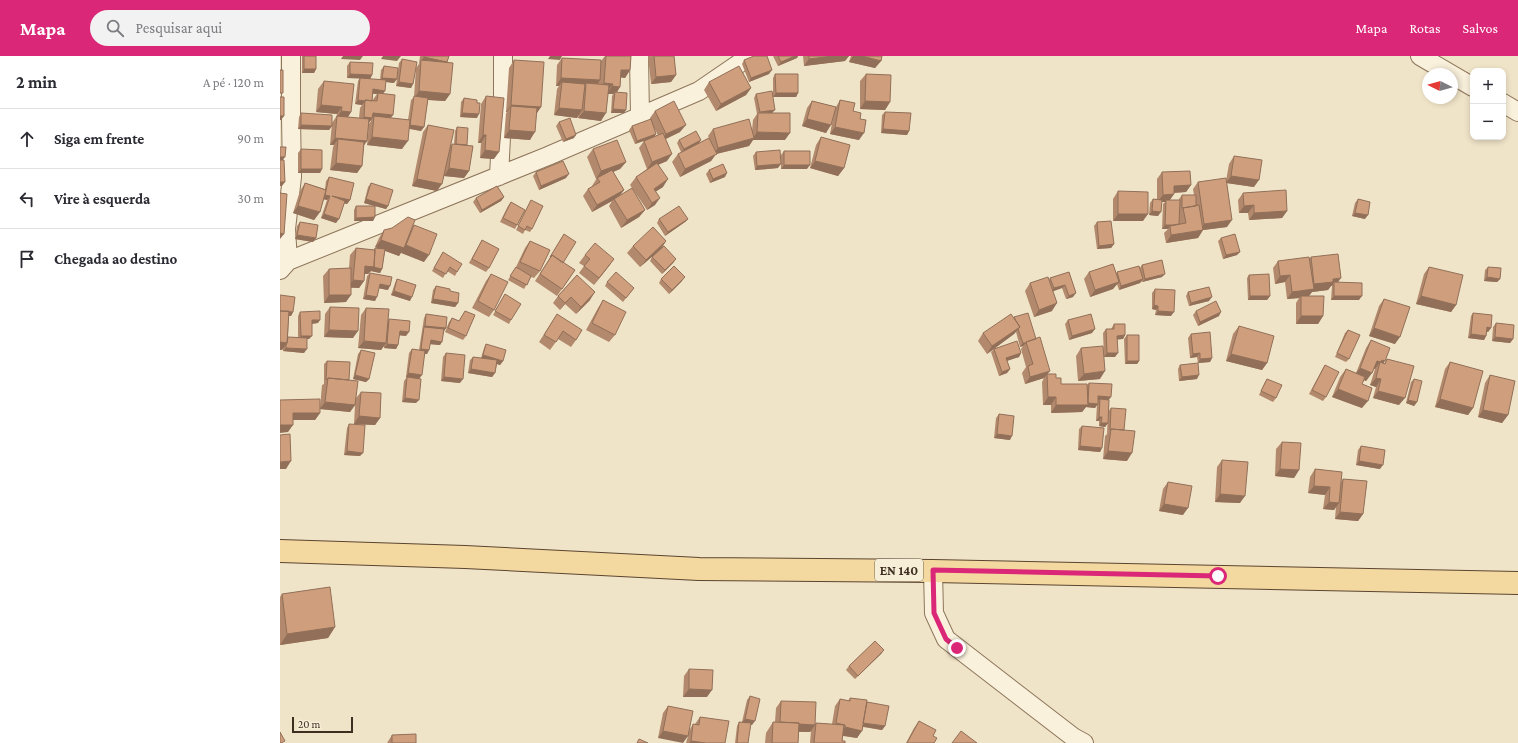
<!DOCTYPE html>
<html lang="pt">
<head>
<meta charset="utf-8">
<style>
	:root { --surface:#fff; --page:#f2f2f3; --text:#2b2b33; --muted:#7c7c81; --line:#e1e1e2; --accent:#db2777 }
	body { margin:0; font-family:"Crimson Pro",serif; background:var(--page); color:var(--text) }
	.controls { position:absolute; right:12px; top:12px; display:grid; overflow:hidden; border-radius:8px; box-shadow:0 2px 6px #0003 }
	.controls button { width:36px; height:36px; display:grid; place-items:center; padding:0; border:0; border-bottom:1px solid var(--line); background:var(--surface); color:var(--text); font:20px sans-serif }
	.compass { position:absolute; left:1142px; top:12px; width:36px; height:36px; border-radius:50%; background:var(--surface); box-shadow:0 2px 6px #0003; rotate:275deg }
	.scale { position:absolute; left:12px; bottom:10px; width:61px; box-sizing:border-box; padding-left:4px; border:2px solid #3d2e20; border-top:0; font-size:11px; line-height:14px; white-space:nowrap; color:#3d2e20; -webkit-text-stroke:3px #f7eed8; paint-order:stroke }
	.stop { position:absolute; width:12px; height:12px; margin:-9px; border:3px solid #db2777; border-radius:50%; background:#fff }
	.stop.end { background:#db2777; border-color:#fff; box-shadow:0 1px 4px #0008 }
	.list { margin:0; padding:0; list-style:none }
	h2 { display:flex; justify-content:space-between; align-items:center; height:52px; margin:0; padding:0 16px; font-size:17px }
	h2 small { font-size:13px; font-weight:400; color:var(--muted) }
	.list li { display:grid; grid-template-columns:26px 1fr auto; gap:12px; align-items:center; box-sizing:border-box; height:60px; padding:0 16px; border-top:1px solid var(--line) }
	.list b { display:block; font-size:15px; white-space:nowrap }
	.list em { font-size:13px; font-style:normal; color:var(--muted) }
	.icon { flex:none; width:22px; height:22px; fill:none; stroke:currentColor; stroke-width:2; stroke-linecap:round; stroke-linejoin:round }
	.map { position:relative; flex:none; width:1238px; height:687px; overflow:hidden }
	header { display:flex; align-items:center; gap:24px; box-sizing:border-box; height:56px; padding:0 20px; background:var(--accent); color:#fff }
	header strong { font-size:19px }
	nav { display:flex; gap:22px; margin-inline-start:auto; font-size:14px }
	.search { width:280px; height:36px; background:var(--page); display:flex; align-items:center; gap:10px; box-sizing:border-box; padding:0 14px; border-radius:22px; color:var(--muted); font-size:15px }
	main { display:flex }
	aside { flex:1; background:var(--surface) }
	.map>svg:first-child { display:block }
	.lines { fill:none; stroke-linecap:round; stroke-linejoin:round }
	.minor-casing { stroke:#8d765c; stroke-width:20 }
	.primary-casing { stroke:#5b4430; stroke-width:24 }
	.minor { stroke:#faf1dc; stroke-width:18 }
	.primary { stroke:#f3d9a0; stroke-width:22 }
	.wall { fill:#b2896c; fill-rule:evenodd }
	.shaded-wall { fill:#916f58 }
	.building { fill:#cf9f7d; stroke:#916f58 }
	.route { stroke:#db2777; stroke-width:5 }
	.labels { text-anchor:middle; stroke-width:4; stroke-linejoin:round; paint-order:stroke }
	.shield { fill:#f7eed8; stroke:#756857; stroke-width:1 }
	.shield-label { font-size:13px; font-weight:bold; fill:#3d2e20 }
</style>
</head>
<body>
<header>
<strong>Mapa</strong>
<div class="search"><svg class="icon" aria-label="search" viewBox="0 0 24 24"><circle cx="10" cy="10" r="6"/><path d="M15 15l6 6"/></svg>Pesquisar aqui</div>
<nav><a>Mapa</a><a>Rotas</a><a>Salvos</a></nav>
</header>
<main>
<aside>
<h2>2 min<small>A pé · 120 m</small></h2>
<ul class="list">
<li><svg class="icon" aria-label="ahead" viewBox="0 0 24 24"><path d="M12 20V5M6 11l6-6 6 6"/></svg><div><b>Siga em frente</b></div><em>90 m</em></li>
<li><svg class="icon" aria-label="left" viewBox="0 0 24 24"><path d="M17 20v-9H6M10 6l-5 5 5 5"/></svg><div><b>Vire à esquerda</b></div><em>30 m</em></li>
<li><svg class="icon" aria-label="arrive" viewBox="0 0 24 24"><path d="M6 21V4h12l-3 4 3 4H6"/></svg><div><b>Chegada ao destino</b></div></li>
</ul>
</aside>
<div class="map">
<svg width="1238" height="687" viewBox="0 0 1238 687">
	<rect width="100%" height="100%" fill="#f0e4c8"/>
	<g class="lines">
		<defs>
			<path id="minor" d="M359,0l1,60
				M1140,0l53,31
				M1223,47l15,9
				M219,120l4,-77v-43
				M8,205l-2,-32 6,-52 -1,-60v-61
				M0,214l8,-9 260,-105 151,-65 51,-35
				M653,515l1,42 12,26 127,98 11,6"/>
			<path id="primary" d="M0,495l185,6 234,12 234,2 585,12"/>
		</defs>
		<use href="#minor" class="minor-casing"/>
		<use href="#primary" class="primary-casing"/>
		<use href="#minor" class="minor"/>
		<use href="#primary" class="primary"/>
	</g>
	<path class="wall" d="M22,0h14v13l-2,4h-12z
		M140,0h29l-2,6 3,32 -5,7 -17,-1 -4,27 -3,4 -12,-2 -7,20 -35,-4 2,-21 2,-3h-1l-1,2 -2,18 -3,4 -2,21 -5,7 -27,-3 3,-23 1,-2h-4l2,-22 4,-6 1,-3 -21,-2 2,-23 6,-8 27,31 -3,5 11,1 1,-10 2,-3 -7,-1 3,-23 2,-3h-13v-12l3,-4 22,13 -2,4 10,1 1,-10 3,-4 10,17 -9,-1 -2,12 8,24 17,2 3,-20 3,-3 2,-29 3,-4zM93,38h4l-5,7z
		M325,0h26l-1,14 -5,8 -4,-1 -1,10 -3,5 7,21h-13l1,-17 1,-2h-5l-7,27 -23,-3 1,-3 -2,3 -23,-3 3,-26 2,-3h-3l1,-21 5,-7 39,3z
		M368,0h26l2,19 -5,7 -20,2z
		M493,0h25l-1,2 -19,8z
		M523,0h46l-4,5 -41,5z
		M571,0h31l-1,5 -6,7 -26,-6z
		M122,3l11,25 -2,4 -15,-2 3,-23z
		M234,4l27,47 -4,6 -7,27 -26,-2 2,-25 1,-1h-1l3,-44z
		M464,4l25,14 -20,8 -7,-18z
		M495,18l23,19 -2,4h-23v-19z
		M586,18l24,28 -5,8 -25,-1v-28z
		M429,26l42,6 -5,7 -30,16 -12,-21z
		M476,38l17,19 12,27h-32l-4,6 -33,8 -5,7 -31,16 -8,-15 6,-8 3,-2 -4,-9 2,-3h22l-3,4 -8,4 19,-10 -1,-2 5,-7 39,2 1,-11 4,-6 -3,-16z
		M206,40l8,63 -14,-1 1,-15h-3l3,-39z
		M184,42l13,5v15l-17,-1 1,-15z
		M560,44l13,11 7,8 -1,21 -29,-6 4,-22 -8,21 -24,-7 5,-18 5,-7 24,6z
		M375,55l25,21 -14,7 1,22 -9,4 5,22 -7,4 -1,14 -8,5 -17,-25 6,-8 11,-8 -8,-21 5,-7 -9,3 -6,-14 3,-4 18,-6v-2zM374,72l4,7 -3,1z
		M605,56l24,19 -2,4 -26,-2 1,-18z
		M21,57l31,13 -3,4 -31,-1 1,-12z
		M279,66l15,16 -11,4 -7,-16z
		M148,69l22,22 2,-3h2l1,-13 2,-4 9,18 3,26 -5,7 -20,-2 -7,15 -25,-5 11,-54z
		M541,81l23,31 -6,8 -28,-8 6,-23z
		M21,93l21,20 -2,4h-22v-20z
		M313,93l33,13 -6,7 -7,3 11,18 -4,5 25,15 -6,7 -18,11 -12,-22 3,-5 -20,11 -9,-16 5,-7 5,-3h-1l5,-8 -1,1 -9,-22z
		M504,95l23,18h-26v-14z
		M476,96l22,16 -23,2 -2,-14z
		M954,100l20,31 -27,-4v44l-24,3 -5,8 -32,5 -2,-10 4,-4h-6l1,-25 2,-2h-4l-3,14 -9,-1 1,-12 3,-4h4v-20l5,-7 29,13 -5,7 -12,1v1l-4,6h9v-1l3,-4h12l-1,-6 5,-7 28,-1 3,-17z
		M429,114l16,7 -15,6 -4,-9z
		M256,116l30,6 -27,12 -6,-14z
		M49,121l21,23 -3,4 -3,-1 -8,20 -15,-5 6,-18 -3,-1 -4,13 -6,8 -21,-7 7,-22 5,-8 20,6 1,-8z
		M91,127l17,23 -2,3 -11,-3v11l-2,4h-19v-11l2,-4h18l-10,-3 4,-16z
		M838,135l25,30h-30v-22z
		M963,137l44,18 -5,7 -33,2 -1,-7h-9l-1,-13z
		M224,141l-3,4 -21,12 -7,-11 3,-4z
		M1078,143l7,20 -13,-3 3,-13z
		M251,144l1,29 -2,3 -5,-2 -2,4 -7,-4z
		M231,146l6,23 -2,4 -15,-7 8,-16z
		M379,163h29l-3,3 -20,14 -8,-13z
		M20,166l16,16 -3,4 -18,-3 2,-13z
		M817,166l17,22 -3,4 -14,1 -3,-23z
		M134,169l10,37 -23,-10 -2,4 -14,-5 -3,18 -2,4 -9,-2 -3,3h-4v7l-5,7h-8l-5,14 -22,1 -1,-27 6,-7 20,-1 1,-13 6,-7 18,2 1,-2h3l-3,-1 4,-9 5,-8 27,1z
		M284,178l-1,29 12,7 -18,26 -22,-15 13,-20z
		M941,182l16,17 -14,4 -5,-18z
		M202,184l7,28 -3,4 -17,-9z
		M250,185l10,30 -6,7 -3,-1 -7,12 -16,-9 8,-13 9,-19z
		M386,185l-5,8 -21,18 -13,-14 6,-7z
		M163,196l14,20 -2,4 -8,-5 -4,7 -11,-7z
		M305,199l29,4 -5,7 -15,19 -15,-12 5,-7 -5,-3z
		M372,201l24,2 -3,4 -11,11 -12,-13z
		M1031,201l27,25 21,18h-28l1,-14h-1l-3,4 -16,2 -3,4 14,20 -5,8h-22v-21l3,-5 -12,1 -2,-17 -10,2 -2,-16 5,-7 32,-3z
		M862,209l20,12 -20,5v-1l-2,2 -21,7 -2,-6 -4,5 -23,8 -6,-18 5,-7 27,2 1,-2 23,-4z
		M1149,211l27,38 -5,7 -35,-8 8,-30z
		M1208,211l12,12 -3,3 -13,-1 1,-11z
		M789,216l4,25 -7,2 -4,-11 -9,3 -1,20 -18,6 -9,-26 5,-8 19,-3 1,-2z
		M90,217l18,17 -9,-2 -4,13 -12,-2 4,-23z
		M211,218l3,36 -5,7 -17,-9 14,-27z
		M297,219l13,25 -14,14 -11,-10 -5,6 -7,-7 5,-7z
		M969,219l21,21 -3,4h-19l-1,-22z
		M117,223l13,22 -19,-6 4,-12z
		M381,223l21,2 -13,13 -10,-11z
		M327,226l27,6 -11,14 -18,-16z
		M156,230l22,17 -3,4 -24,-4 2,-13z
		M875,233l16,27 -16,-1 1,-5 -4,-1v-16z
		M908,236l21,9 -20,5 -3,-10z
		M225,238l6,26 -2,4 -16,-9z
		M0,239l13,17 -2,4h-2l-1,21 10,1v-22l2,-4 18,11 -6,1 -3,15h-2l-3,14 -21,-2v-3l-1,2h-2z
		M1104,243l11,45 -26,-8 10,-30z
		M323,244l12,35 -6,7 -23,-12 12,-22z
		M50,251l23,31 -29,-1 1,-23z
		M86,252l22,12 1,-1 17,17 -7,-1 -1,10 -2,4 -12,-1v-2l-3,4 -23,-2 3,-33z
		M185,255l1,25 -3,4 -18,-8 4,-10 3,-4 7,3z
		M916,255l23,5 -21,10 -5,-11z
		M1193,257l18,15 -3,4 -1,-1 -1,5 -2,4 -16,-2 3,-22z
		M146,258l20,14 -2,3 -4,14 -10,-1 -1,6 -2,4h-2l-6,25 -3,24 -14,-1 2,-21 3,-4 9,1 -10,-1 3,-24 3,-4 7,1 5,-32z
		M277,258l19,26 -5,7 -13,-8 -8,11 -11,-8z
		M734,261l34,57 8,4 5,6 26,1 2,-2 20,17 -1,23 -3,4 -6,-1v-5h-3l1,-17 -2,4 -9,-1 -4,5 -31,1v-8h-8l-1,-23 2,-4 -19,6 -3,-11 4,-6 -5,-18 2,-3 -3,1 -4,-15 -2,2 -27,20 -9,-13 5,-8 31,-15z
		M788,264l24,13 -23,7 -4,-16z
		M1216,267l17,16 -3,4 -18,-2 1,-14z
		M834,268l11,11 -2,4h-6l-2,18h-11l-1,-24 3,-4h5z
		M959,270l28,37 -5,7 -36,-9 7,-27z
		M1068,274l1,29 -3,3 -11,-5 10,-24z
		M911,278l21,24 -2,4 -12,1 -1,-6 -7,1 -2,-20z
		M847,279l12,26 -2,3h-12l-1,-25z
		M1091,284l12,24h1l3,-5 12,46 -26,-7 3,-11 -6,-2 5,-16h-1l-2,4 -6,8 -2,-1 -2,4v24l-30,-11 8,-20 6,-8 10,4 10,-25z
		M206,288l17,17 -3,4 -3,-1 -2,9 -3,4 -24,-4 2,-13 3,-3 8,1 3,-10z
		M801,292l19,31 -22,2 -2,-25z
		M714,293l27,4 -2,4 -12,4 3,8 -3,4 -8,3 -8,-24z
		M81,294l8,29 -3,3 -13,-3 5,-25z
		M166,297l14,30 -19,-2 2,-24z
		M47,305l22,19 7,18 5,-6 19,26 -5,7 -21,-1 1,-19 -5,7 -30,-3v4l-5,7h-22l-5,12 -8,-32 40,8 2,-23 2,-1v-20z
		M1170,306l23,46 -5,7 -33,-8 10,-38z
		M900,309l17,14 -18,2 -1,-12z
		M1045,309l1,32 -3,4 -14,-7 14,-26z
		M1210,319l18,40 -6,8 -24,-6 7,-34z
		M987,323l9,19 -3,4 -14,-7 6,-13z
		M1134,323l3,23 -3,4 -8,-3 5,-21z
		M831,352l13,22 3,31 -24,-2 2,-23 2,-2 1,-22z
		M719,358l11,26 -16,-2 2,-20z
		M69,368l11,32 -16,-1 3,-27z
		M802,370l20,22 -2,4 -22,-2 1,-21z
		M1002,386l17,28 -5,8 -19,-2 1,-27z
		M1081,390l19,23 -24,-4 2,-15z
		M942,404l18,43 -25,-1 2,-35z
		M1035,413l26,13 2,-3 20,35 -5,7 -23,-2 1,-13 -2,4 -11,-1 2,-14 -17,-2 2,-16z
		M888,426l15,33 -24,-4 4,-22z
		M2,538l53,33 -7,11 -48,7v-48z
		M604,594l-3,4 -26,25 -9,-9 3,-4z
		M409,613l18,28h-24l1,-21z
		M470,640l2,29 -2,-1 -2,19h-13l2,-17 2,-4h3l5,-22z
		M570,642l17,4 18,24 -3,4 -19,-3 -6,11 -14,-2 -1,5 3,2h-35l1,-12 -1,1h-11l-1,11h-33l1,-10 7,-11h2l1,-14 5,-7 34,23 1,-1 16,1 3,-18 5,-7 8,2z
		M388,650l21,25 4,-7h2l5,-7 25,26h-39l2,-7 -30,2 5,-25z
		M639,665l14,15 1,7h-28l8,-15z
		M112,679l24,8h-29z"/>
	<path class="shaded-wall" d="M63,0h20l-3,4 -19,-1z
		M103,0h18l-4,5 -16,-2z
		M270,0h12l-2,4 -12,-1z
		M515,0h3l-1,2 -19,8 3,-4z
		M553,0h16l-4,5 -41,5 5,-7z
		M573,0h9l19,5 -6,7 -26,-6z
		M144,1l23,5 -5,7 -21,-8z
		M24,13h12l-2,4h-12z
		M341,14h9l-5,8 -9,-1z
		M492,14l-3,4 -20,8 2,-4z
		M70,18l22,1 -2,4 -23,-1z
		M396,19l-5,7 -20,2 5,-7z
		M102,22l15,1 -3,4 -14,-2z
		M281,22l39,2 -5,8 -9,-5 -3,4 -21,-5 -3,4h-3z
		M119,26l14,2 -2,4 -15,-2z
		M324,27l9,1 -6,7 -8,-1z
		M332,30l8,1 -5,8v-3l-2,2h-6z
		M471,32l-5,7 -30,16 5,-7z
		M93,33l12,2 -3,4 -11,-2z
		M139,35l31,3 -5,7 -31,-2z
		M496,37h22l-2,4h-23z
		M78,44l7,1 -3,4 -7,-1z
		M585,45l25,1 -5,8 -25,-1z
		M41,49l21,2 -5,7 -21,-2z
		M231,49l30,2 -5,7 -25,-8 -4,6h-1z
		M279,52l23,2 -5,8 -23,-3z
		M333,53l13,1 -2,3h-13z
		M495,54l-3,3 -12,-1z
		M61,55l10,1 -5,8 -9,-2z
		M304,55l22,2 -5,8 -23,-3z
		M93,57l20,2 -5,7 -14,-6 -7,9h-8l5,-8z
		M182,57l17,1 -2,4 -17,-1z
		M0,60h4l-3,4h-1z
		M527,63l24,6 -5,8 -24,-7z
		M21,69l31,1 -3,4 -31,-1z
		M130,69l14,2 -3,4 -14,-3z
		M406,69l-6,7 -19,9 5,-7z
		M555,71l29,6 -5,7 -29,-6z
		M603,73l26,2 -2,4 -26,-2z
		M229,74l26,2 -5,8 -26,-2z
		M477,76l33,1 -5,7h-32l-4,6 -33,8 -5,7 -31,16 5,-8 28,-14 5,-7 35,-10z
		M376,78l-2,3 -19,7 2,-3z
		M203,79h3l-5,8h-3z
		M296,79l-2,3 -11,4 3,-3z
		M92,81l36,4 -6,8 -35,-4z
		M55,82l32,3 -5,7 -24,-9 -4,6h-4z
		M421,84l-3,4 -16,8 2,-3z
		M205,94l14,2 -5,7 -14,-1z
		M392,98l-5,7 -20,8 5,-7z
		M0,101h5l-3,4h-2z
		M535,105l29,7 -6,8 -28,-8z
		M346,106l-6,7 -24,10 5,-8z
		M56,107l26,3 -5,7 -27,-3z
		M501,108l-3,4 -23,2 2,-4z
		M504,109h26l-3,4h-26z
		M169,112l20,3 -5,7 -20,-2z
		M21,113h21l-2,4h-22z
		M447,117l-2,4 -15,6 3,-4z
		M289,118l-3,4 -27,12 2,-4z
		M951,120l28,4 -5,7 -28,-4z
		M137,123l25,5 -5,7 -25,-5z
		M388,123l-5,8 -14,9 5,-7z
		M0,126h5l-3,4h-2z
		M911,129l-5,7 -17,1 5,-7z
		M344,134l-6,8 -4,1 -2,2 -20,11 5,-7z
		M894,138l-5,7 -3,-1 -1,2h-8l6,-7z
		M45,139l5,1 -3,4 -5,-1z
		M52,140l18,4 -3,4 -17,-4z
		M224,141l-3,4 -21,12 2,-3z
		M380,142l-5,7 -8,5 5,-7z
		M86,143l22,7 -2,3 -22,-6z
		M974,149l-6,8h-9l5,-7z
		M18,150l22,6 -6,8 -21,-7z
		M365,154l-6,7 -18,11 6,-8z
		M872,155l9,1 -3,4 -9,-1z
		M1007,155l-5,7 -33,2 5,-7z
		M1075,157l13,2 -3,4 -13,-3z
		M44,158l15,5 -3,4 -15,-5z
		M838,158h30l-5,7h-30z
		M95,161l-2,4h-19l2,-3z
		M408,163l-3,3 -20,14 3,-4z
		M952,164l-5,7 -24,3 -5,8 -32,5 5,-8 28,-4 5,-7z
		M885,169l14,1h-9l-2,3h-6z
		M0,177l4,1 -4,5z
		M17,179l19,3 -3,4 -18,-3z
		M101,184l23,8 -5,8 -24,-9z
		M386,185l-5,8 -21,18 6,-7z
		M834,188l-3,4 -14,1 2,-3z
		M126,189l23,10 -5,7 -23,-9z
		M960,196l-3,3 -14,4 3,-4z
		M334,203l-5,7 -15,19 5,-7z
		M396,203l-3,4 -11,11 3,-4z
		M85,210l9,1 8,2 -2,4 -9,-2 -3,3h-8z
		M885,218l-3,3 -20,5 3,-3z
		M1010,219l-5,7 -10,2 5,-8z
		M405,221l-3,4 -13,13 3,-4z
		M1207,221l13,2 -3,3 -13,-1z
		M1061,222l-5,7 -2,-3 -2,4h-1l-3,4 -16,2 -4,5 -7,-1 -2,2 -12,1 5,-7 18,-3 4,-5 19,-5z
		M863,223l-3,4 -21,7 2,-4z
		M73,224l11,1 -5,7 -11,-1z
		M839,226l-6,7 -23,8 5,-7z
		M100,228l10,2 -2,4 -11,-2z
		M785,229l-3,3 -11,4 3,-4z
		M114,235l18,6 -2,4 -19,-6z
		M315,236l-5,8 -14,14 5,-7z
		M796,237l-3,4 -7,2 3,-3z
		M49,239h22l-5,7 -22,1z
		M86,239l11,2 -2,4 -12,-2z
		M970,240h20l-3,4h-19z
		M1054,240h28l-3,4h-28z
		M1141,240l35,9 -5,7 -35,-8z
		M291,241l-6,7 -5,6 5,-7z
		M932,241l-3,4 -20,5 2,-3z
		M153,243l25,4 -3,4 -24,-4z
		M777,247l-5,8 -18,6 5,-7z
		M874,249l4,1 -2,4 -4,-1z
		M0,255l13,1 -2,4 -11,-1z
		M878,255l16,1 -3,4 -16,-1z
		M941,256l-2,4 -21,10 2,-4z
		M1021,260h22l-5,8h-22z
		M32,264h8l-2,3 -9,1z
		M145,270l21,2 -3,4 -19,-5z
		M740,271l-6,7 -27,20 5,-8z
		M1207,271l4,1 -3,4 -4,-1z
		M1094,272l26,9 -5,7 -26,-8z
		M815,273l-3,4 -23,7 3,-4z
		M49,274l29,1 -5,7 -29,-1z
		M120,275l9,1 -3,4 -9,-1z
		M1191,278l15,2 -2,4 -16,-2z
		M845,279l-2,4 -9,1 3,-4z
		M21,280h11l-3,3 -11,1z
		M1215,281l18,2 -3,4 -18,-2z
		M151,284l11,2 -2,3 -12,-1z
		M84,285l22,2 -5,7 -23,-2z
		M0,286l7,1 -5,7h-2z
		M743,287h3l-3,3 -3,1z
		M107,288l11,1 -2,4 -12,-1z
		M6,292l21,1 -3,4 -21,-2z
		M141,293l8,1 -2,4 -9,-1z
		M741,297l-2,4 -16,5 3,-4z
		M827,297h11l-3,4h-11z
		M920,297l-3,4 -7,1 3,-4z
		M951,298l36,9 -5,7 -36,-9z
		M203,299l20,6 -3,4 -19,-6z
		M932,302l-2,4 -12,1 2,-4z
		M1102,304l3,1 -5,7v-6l-5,7 -3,-1 5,-7z
		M847,305h12l-2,3h-12z
		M1080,312l12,5 -6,8 -12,-5z
		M191,313l24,4 -3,4 -24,-4z
		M730,313l-3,4 -8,3 3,-4z
		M770,315l-6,7 -19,6 5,-7z
		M825,315l-5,8 -22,2 6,-7z
		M128,317l14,2 -3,4 -13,-2z
		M75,319l14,4 -3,3 -13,-3z
		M919,319l-2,4 -18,2 3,-4z
		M164,321l19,2 -3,4 -19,-2z
		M1096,322l5,1 -5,8 -6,-2z
		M1058,333l30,12 -6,7 -30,-11z
		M1098,335l27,7 -6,7 -26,-7z
		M818,340l13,1 -3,4 -8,-2 -1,1h-3z
		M768,341h8l-5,8h-8z
		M125,342l14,2 -3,3 -14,-1z
		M1160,343l33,9 -5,7 -33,-8z
		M1128,344l9,2 -3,4 -8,-3z
		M45,346l30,3 -5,7 -30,-3z
		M808,347l10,1 -3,4 -9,-1 -4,5 -31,1 5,-8z
		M1203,354l25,5 -6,8 -24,-6z
		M13,357h27l-5,7h-27z
		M79,360l21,2 -5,7 -21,-1z
		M819,361h3l-3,4h-3z
		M821,367h7l-3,4 -6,-1z
		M0,369h13l-5,7 -8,1z
		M717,378l15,2 -2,4 -16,-2z
		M800,390l22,2 -2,4 -22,-2z
		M67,395l16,2 -3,3 -16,-1z
		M828,395l24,2 -5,8 -24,-2z
		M11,405l-5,8h-6v-7z
		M1079,405l24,4 -3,4 -24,-4z
		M1000,413l19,1 -5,8 -19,-2z
		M1034,430l16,1 -5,8 -17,-2z
		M940,438l25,2 -5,7 -25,-1z
		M1049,446l10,1 -5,7 -11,-1z
		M884,448l24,4 -5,7 -24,-4z
		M1060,456l23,2 -5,7 -23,-2z
		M55,571l-7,11 -48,7 7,-11z
		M604,594l-3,4 -26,25z
		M409,633l23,1 -5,7h-24z
		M465,663l10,2 -3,4 -10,-3z
		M500,667l35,2 -5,7 -35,-1z
		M583,667l22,3 -3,4 -22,-4z
		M565,671l17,4 -5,7 -18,-3z
		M383,675l25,5 -5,7 -25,-5z
		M411,685l15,2h-17z"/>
	<path class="building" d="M24,0h12v13h-12z
		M144,0h25l-2,6 -23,-5z
		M326,0h25l-1,14h-9l-1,17 -8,-1 1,-2 -9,-1z
		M374,0h20l2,19 -20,2z
		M474,0h13l5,14 -21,8 -7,-18z
		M498,0h17l-14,6z
		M529,0h24l-24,3z
		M582,0h20l-1,5z
		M282,2l39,2 -1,20 -39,-2z
		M122,3l15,3 -4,22 -14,-2z
		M141,4l32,3 -3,31 -31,-3z
		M234,4l30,2 -3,45 -30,-2z
		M70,6l23,1 -1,12 -22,-1z
		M104,10l14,2 -1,11 -15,-1z
		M459,10l12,22 -30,16 -12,-22z
		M0,14h3v23h-3z
		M495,18h23v19h-22z
		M586,18l25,1 -1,27 -25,-1z
		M80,22l26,2 -1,11 -12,-2 -1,12 -7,-1v1l-7,-1z
		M44,25l30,3 -3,28 -10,-1 1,-4 -21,-2z
		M282,26l23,2 -3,26 -23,-2z
		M306,27l23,2 -3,28 -22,-2z
		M492,35l3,19 -15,2 -4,-18z
		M335,36l12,1 -1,17 -13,-1z
		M98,37l17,2 -2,20 -20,-2 -1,5 -8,-1 1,-17 12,1z
		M134,40l14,2 -4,29 -14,-2z
		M206,40l18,2 -5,54 -14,-2 1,-15h-3z
		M0,41h4v19h-4z
		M184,42l13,2v3h3l-1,11 -17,-1z
		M560,44l15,3 -2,8 8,2 -1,6 6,1 -2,13 -29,-6z
		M394,45l12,24 -20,9 -11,-23z
		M532,45l24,6 -5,18 -24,-6z
		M231,50l26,2 -2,24 -26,-2z
		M605,56l26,1 -2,18 -26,-2z
		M21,57l31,2v11l-31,-1z
		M478,57h32v20l-33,-1z
		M57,60l32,3 -2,22 -32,-3z
		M94,60l36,4 -2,21 -36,-4z
		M290,62l6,17 -10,4 -7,-17z
		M371,63l5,15 -19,7 -5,-15z
		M469,63l5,19 -36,10 -5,-19z
		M148,69l26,5 -12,54 -25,-5z
		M177,71l11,1 -1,17 -11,-1z
		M416,75l5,9 -17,9 -5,-9z
		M383,77l9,21 -20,8 -8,-21z
		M541,81l29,8 -6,23 -29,-7z
		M429,82l8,16 -32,15 -7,-15z
		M58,83l26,3 -2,24 -26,-3z
		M337,84l9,22 -25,9 -8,-22z
		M172,88l21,2 -4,25 -20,-3z
		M0,91h6l-1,10h-5z
		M21,93l21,1v19h-21z
		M500,94l1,14 -24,2 -1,-14z
		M504,95h26v14h-26z
		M954,100l28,4 -3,20 -28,-4z
		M0,104h4l1,22h-5z
		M283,105l6,13 -28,12 -5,-14z
		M377,107l11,16 -14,10 6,9 -8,5 -16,-26z
		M443,108l4,9 -14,6 -4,-9z
		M332,114l12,20 -27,15 -9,-16 12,-7 -3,-4z
		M910,115l1,14 -17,1v8l-11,1 -1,-23z
		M49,121l25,6 -4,17 -18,-4 13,5 -6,18 -15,-5 6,-18 -5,-1z
		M946,122l6,42 -28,4 -6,-42z
		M25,127l21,7 -6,22 -22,-6z
		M91,127l22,7 -5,16 -22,-7z
		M217,130l7,11 -22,13 -6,-12z
		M352,132l13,22 -18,10 -13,-21z
		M1006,134l1,21 -33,2v-8l-10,1 -1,-13z
		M838,135l30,1v22h-30z
		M0,137l7,1 -3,40 -4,-1z
		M902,139h14v11l-14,2z
		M873,143l9,1 -1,12 -9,-1z
		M1078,143l12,3 -2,13 -13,-2z
		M251,144l12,6 -11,23 -5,-3 -2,4 -7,-4z
		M886,144h14l-1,24 -6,1h-8z
		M231,146l14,8 -8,15 -14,-7z
		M919,149l4,25 -32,5 -1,-9 16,-3 -3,-15z
		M76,150h19v11l-19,1z
		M399,150l9,13 -20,13 -9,-13z
		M128,161l7,3 -11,28 -23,-8 3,-10 8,-2z
		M831,165l3,23 -15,2 -2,-24z
		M20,166l18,3 -2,13 -19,-3z
		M134,169l23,9 -8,21 -23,-10z
		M373,171l13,14 -20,19 -13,-14z
		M284,178l12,8 -13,21 -11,-8 -1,2h-1z
		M955,178l5,18 -14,3 -5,-17z
		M202,184l17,9 -10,19 -17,-9z
		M250,185l20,9 -10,21 -20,-9z
		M315,187l19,16 -15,19 -15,-12 6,-7 -5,-4z
		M384,190l12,13 -11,11 -13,-13z
		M76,192l19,2 -1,17 -9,-1 -1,15 -11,-1z
		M95,192l10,1 -3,20 -9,-2h1z
		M163,196l19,12 -5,8 -7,-5 -4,7 -12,-6z
		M1058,198l3,24 -8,1v3l-19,2 -3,-27z
		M272,199l23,15 -13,19 -22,-15z
		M1029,201l5,32 -22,3 -2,-17 -10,1 -2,-15z
		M882,204l3,14 -20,5 -3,-14z
		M833,208l6,18 -24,8 -6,-18z
		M394,210l11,11 -13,13 -11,-11z
		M859,210l4,13 -22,7 -4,-14z
		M236,211l15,9 -4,9 -17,-9z
		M1149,211l34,8 -7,30 -35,-9z
		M1208,211l13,1 -1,11 -13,-2z
		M71,212v27h-22v-26z
		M336,216l18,16 -8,10 -19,-16z
		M789,216l7,21 -7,3 -4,-11 -11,3 -4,-10z
		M90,217l22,4 -2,9 -10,-2 -3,13 -11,-2z
		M211,218l17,8 -14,28 -16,-9z
		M989,218l1,22h-20l-1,-21z
		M297,219l18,17 -14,15 -10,-10 -6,6 -7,-7z
		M768,221l9,26 -18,7 -9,-27z
		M117,223l19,6 -4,12 -18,-6z
		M1054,226l28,1v13h-28z
		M156,230l14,3v2l9,2 -1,10 -25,-4z
		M929,231l3,10 -21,6 -3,-11z
		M875,233l20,1 -1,22 -16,-1v-5l-4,-1z
		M225,238l16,10 -10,16 -16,-9z
		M0,239l15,2 -2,15 -13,-1z
		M1021,240h23l-1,20h-22z
		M1104,243l26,8 -10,30 -26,-9z
		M323,244l23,12 -11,23 -23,-12z
		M936,245l5,11 -21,10 -4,-11z
		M50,251l29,1 -1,23 -29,-1z
		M86,252l23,1 -3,34 -22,-2z
		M0,255h9l-2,32 -7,-1z
		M40,255v9h-8v16h-11l-1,-24z
		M185,255l10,4 -9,21 -18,-8 4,-10 7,3z
		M748,257l8,26 -10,3v1h-3l-5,-14 2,-2 -4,-6 -2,-4z
		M1193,257l19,2 -1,13 -4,-1 -1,9 -15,-2z
		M146,258l21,3 -1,11 -21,-2z
		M277,258l25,16 -6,10 -13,-9 -7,11 -12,-7z
		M731,258l9,13 -28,19 -9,-13z
		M811,258l4,15 -23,7 -4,-16z
		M109,263l21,2 -1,11 -9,-1 -2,14 -11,-1z
		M1216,267l18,2 -1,14 -18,-2z
		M834,268h11v11l-8,1 1,17h-11l-1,-24h8z
		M959,270l35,10 -7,27 -36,-9z
		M144,271l20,2 -2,13 -11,-2 -2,10 -8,-1z
		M1068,274l12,5 -11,24 -12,-6z
		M930,276l2,26 -12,1v-6l-7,1 -2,-20z
		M847,279h12v26h-12z
		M8,281l19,1v11l-21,-1v-3l1,-2z
		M760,281l10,34 -20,6 -2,-11 5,-2 -7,-22z
		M1091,284l19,8 -5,13 -3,-1 -1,2 -4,-1 -5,12 -12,-5z
		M737,285l4,12 -15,5 4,11 -8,3 -8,-23z
		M206,288l20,6 -3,11 -20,-6z
		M823,290l2,25 -21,3 -3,-26z
		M132,293l13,2 -3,24 -14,-2z
		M81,294l14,3 -6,26 -14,-4z
		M166,297l19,2 -2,24 -19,-2z
		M193,301l24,3 -2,13 -24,-4z
		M1107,303l27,7 -9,32 -27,-7 3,-12 -5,-1 4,-16 5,2z
		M47,305l23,1 -1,18 -21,-2 -2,2z
		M1170,306l33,9 -10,37 -33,-9z
		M918,307l1,12 -17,2 -2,-12z
		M1045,309l14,7 -13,25 -14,-7z
		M1066,313l19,8 -3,7 10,4 -4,13 -30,-12z
		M767,318h9v4h5v6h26l1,21h-32v-8h-8z
		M1210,319l25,6 -7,34 -25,-5z
		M127,321l14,2 -2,21 -14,-2z
		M48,322l30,3 -3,24 -30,-3z
		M987,323l15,6 -6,13 -15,-7z
		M1134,323l8,2 -5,21 -9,-2z
		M809,327l23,1 -1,13 -13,-1v8l-10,-1z
		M81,336l20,1 -1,25 -21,-2z
		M40,343v14h-27v12h-13v-25z
		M820,343l9,1 -1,23h-7l1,-6h-3z
		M831,352l15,1 -2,21 -13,-1 -1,1z
		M719,358l15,2 -2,20 -15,-2z
		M69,368l16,1 -2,28 -16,-2z
		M802,370l22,2 -2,20 -22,-2z
		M831,373l24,2 -3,22 -24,-2z
		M10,378l1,27 -11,1v-27z
		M1002,386l19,1 -2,27 -19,-1z
		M1081,390l24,4 -2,15 -24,-4z
		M942,404l26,2 -3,34 -25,-2z
		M1035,413l27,3 -3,31 -10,-1 1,-15 -16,-1z
		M1063,423l24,2 -4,33 -23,-2z
		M888,426l24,4 -4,22 -24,-4z
		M50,531l5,40 -48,7 -5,-40z
		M595,585l9,9 -26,26 -9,-10z
		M409,613l24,1 -1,20 -23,-1z
		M470,640l10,3 -5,22 -10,-2z
		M570,642l17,2 -5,31 -17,-4v-2l-9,-2 4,-24 10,2z
		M501,645l35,1 -1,23 -16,-1v-1l-19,-1z
		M587,646l22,4 -4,20 -22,-3z
		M388,650l25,5 -5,25 -25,-5z
		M420,661l29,4 -4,22h-19l-15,-2 2,-17 6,1z
		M639,665l17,9 -3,6 4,2 -3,5h-27z
		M459,666l12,1 -3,20h-11z
		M493,666l26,1 -1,20h-26z
		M536,667l28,2 -2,16h3v2h-31z
		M681,675l16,12h-25z
		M0,676l5,9 -4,2h-1z
		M136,678v9h-24v-8z
		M359,683l9,4h-11z"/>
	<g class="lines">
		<path class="route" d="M677,592l-11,-9 -12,-26 -1,-43 285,6"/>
	</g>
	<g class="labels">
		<rect class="shield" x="595" y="503" width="48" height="22" rx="3"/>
		<g class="shield-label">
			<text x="619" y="519">EN 140</text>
		</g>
	</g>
</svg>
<div class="controls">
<button>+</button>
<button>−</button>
</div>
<svg class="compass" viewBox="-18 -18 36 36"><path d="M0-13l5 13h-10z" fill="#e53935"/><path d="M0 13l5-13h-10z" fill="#7c7c81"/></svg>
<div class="scale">20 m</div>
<div class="stop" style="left:938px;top:520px"></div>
<div class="stop end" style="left:677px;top:592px"></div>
</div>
</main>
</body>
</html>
